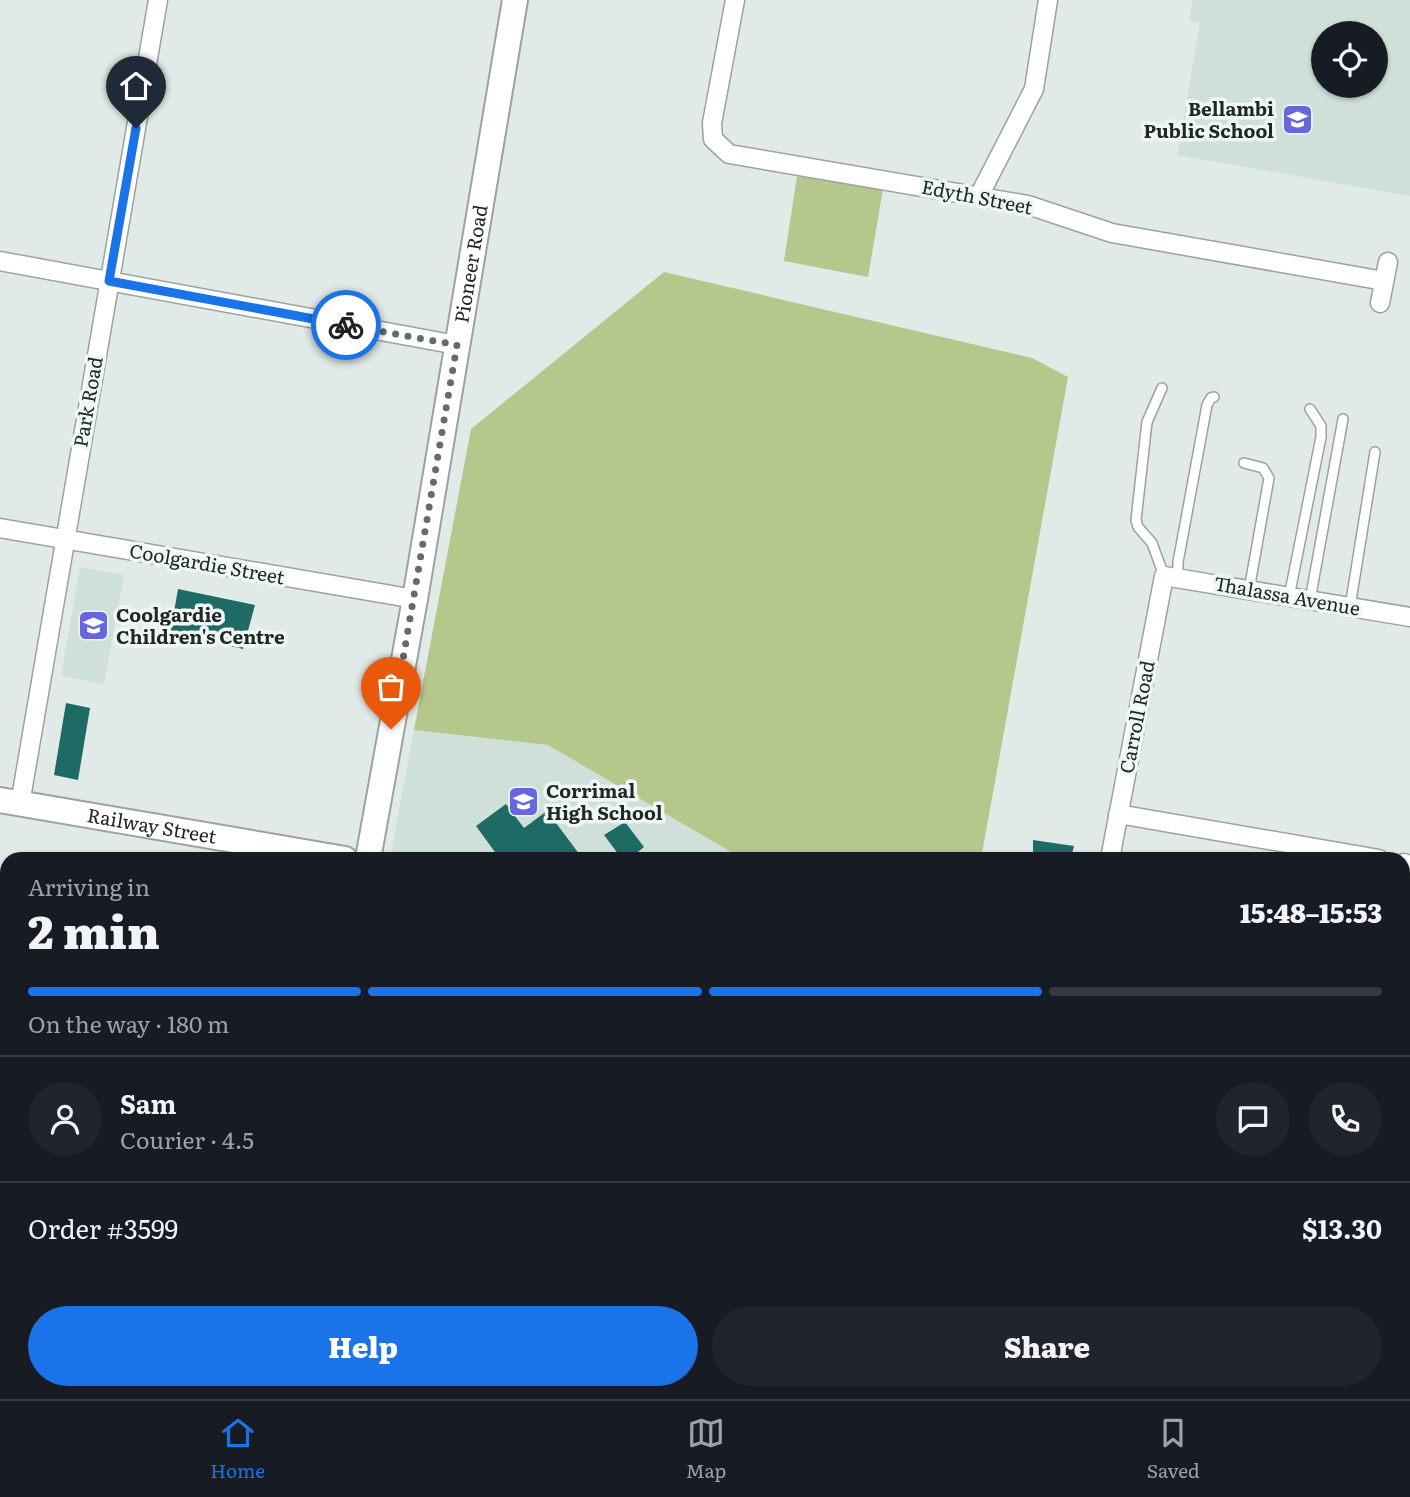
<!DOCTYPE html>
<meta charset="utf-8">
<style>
:root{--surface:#171b24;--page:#20242c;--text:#f1f3f6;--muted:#9ea1a6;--line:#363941;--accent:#1a73e8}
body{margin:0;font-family:Literata,serif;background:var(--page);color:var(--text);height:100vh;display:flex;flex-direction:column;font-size:26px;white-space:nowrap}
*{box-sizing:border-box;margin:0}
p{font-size:23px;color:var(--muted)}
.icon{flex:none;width:38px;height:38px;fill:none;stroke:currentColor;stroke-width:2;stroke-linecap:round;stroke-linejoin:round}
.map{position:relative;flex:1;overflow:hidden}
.sheet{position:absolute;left:0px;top:852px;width:1410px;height:548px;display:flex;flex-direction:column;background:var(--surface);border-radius:21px 21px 0 0;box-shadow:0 2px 5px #0004}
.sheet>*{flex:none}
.buttons{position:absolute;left:1311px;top:21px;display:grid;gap:14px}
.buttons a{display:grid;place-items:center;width:77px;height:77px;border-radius:50%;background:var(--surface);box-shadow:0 2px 5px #0004;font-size:35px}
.pin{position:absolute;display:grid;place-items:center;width:60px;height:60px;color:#fff;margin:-72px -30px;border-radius:50% 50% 50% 0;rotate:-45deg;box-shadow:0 0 7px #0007}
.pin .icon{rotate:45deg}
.courier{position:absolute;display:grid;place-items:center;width:70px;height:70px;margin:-35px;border:5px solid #1a73e8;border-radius:50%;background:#fff;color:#222;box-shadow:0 2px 9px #0007}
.head em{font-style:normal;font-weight:800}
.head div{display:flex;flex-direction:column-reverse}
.head{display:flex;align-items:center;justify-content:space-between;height:119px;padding:0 28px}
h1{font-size:46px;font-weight:800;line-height:52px}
.bar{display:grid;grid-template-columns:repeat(4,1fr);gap:10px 7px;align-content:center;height:84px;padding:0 28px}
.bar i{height:9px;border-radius:5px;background:var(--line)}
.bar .on{background:var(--accent)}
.bar p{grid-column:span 4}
.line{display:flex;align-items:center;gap:18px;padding:0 28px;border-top:2px solid var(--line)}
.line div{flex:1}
.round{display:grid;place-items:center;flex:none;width:74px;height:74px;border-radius:37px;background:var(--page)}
.primary-button{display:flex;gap:14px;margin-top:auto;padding:14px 28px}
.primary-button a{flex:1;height:80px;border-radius:42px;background:var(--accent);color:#fff;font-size:28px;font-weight:800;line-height:80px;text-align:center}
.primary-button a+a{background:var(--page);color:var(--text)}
.tabs{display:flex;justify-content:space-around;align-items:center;height:98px;border-top:2px solid var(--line);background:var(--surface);font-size:19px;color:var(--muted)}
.tabs a{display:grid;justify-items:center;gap:4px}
.tabs .on{color:var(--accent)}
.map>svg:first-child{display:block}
</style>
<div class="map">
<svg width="1410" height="1399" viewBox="0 0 1410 1399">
<rect width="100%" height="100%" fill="#e1eae6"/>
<g fill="#cfe0d8" fill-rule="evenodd">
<path d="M 1193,0 L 1410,0 L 1410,196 L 1177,155 L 1200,23 L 1189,21 ZM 1376,33 L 1376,86 L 1323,86 L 1323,33 Z"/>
<polygon points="80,567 124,575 104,684 61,676"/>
<polygon points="414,730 548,745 743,859 390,859"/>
<polygon points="1060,1393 1261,1393 1260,1399 1059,1399"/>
</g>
<g fill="#b5c78b">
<polygon points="797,176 883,189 868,277 784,261"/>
<polygon points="664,272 1032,358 1068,377 981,859 743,859 548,745 414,730 471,429"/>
</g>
<g fill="#1e6a65">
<polygon points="178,589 255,605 243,649 201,639 200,645 173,640 173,635 170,635"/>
<polygon points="66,703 90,708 78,780 54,775"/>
<polygon points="506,804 524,828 547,811 583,859 500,859 476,826"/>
<polygon points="625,822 644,847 629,859 622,859 604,835"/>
<polygon points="1033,840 1074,846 1071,858 1033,859"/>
</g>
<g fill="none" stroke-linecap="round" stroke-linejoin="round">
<defs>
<g id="lane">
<polyline points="1162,388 1147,422 1136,520 1138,527 1152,543 1164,576"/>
<polyline points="1244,463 1263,468 1269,478 1249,590"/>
<polyline points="1178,578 1178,562 1207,405 1211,398 1214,397"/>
<polyline points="1289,597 1321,437 1321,426 1310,409"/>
<polyline points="1310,600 1343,419"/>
<polyline points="1350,607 1375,452"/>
<polyline points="0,1097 7,1064"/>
</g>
<g id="street">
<polyline points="735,0 712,123 713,139 729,154 1028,205 1112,233 1384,281"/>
<polyline points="979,196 1034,89 1048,0"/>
<polyline points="0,261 457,345"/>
<polyline points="1380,303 1388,262"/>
<polyline points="0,528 415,599"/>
<polyline points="20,804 158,0"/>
<polyline points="1118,814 1379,859"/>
<polyline points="1110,859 1164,576 1410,617"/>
<polyline points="1404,863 1410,865"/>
<polyline points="1404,1114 1410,1115"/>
<polyline points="0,1120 7,1121"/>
<polyline points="0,1371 7,1372"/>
<polyline points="125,1393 158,1399"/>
<polyline points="526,1399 528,1393"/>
<polyline points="783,1399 784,1393"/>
<polyline points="1041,1399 1042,1393"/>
<polyline points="1275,1399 1276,1393"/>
</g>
<g id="secondary">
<path id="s1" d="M 0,800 L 345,859"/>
<path id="s2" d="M 368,859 L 415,599 L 515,0"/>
<polyline points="1404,1359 1410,1360"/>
<polyline points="270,1399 271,1393"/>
</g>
</defs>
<use href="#lane" stroke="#9aa39f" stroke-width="12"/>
<use href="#street" stroke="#9aa39f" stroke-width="21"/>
<use href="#secondary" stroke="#9aa39f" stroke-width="28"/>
<use href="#lane" stroke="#fff" stroke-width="9"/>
<use href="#street" stroke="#fff" stroke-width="18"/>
<use href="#secondary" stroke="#fff" stroke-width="24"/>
</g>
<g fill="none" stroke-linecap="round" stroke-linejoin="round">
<polyline stroke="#656b68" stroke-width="7" stroke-dasharray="0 12.6" points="346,325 457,345 391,729"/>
<polyline stroke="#1a73e8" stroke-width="9" points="136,128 109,281 346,325"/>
</g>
<defs>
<symbol id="school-square" viewBox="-11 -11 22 22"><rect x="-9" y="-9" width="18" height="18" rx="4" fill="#6667e0" stroke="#eef7f3"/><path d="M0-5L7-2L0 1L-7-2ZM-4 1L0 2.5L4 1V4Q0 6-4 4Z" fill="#fff"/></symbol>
</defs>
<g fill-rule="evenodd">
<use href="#school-square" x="1280" y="102" width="35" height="35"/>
<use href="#school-square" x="76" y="608" width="35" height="35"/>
<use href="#school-square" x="506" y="784" width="35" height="35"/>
</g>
<g text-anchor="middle" stroke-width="7" stroke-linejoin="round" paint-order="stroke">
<g font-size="19" font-weight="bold" fill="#222624" stroke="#eef7f3" text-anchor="start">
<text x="1274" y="116" text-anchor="end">Bellambi<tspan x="1274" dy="22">Public School</tspan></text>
<text x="116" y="622">Coolgardie<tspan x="116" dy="22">Children's Centre</tspan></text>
<text x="546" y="798">Corrimal<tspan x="546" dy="22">High School</tspan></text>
</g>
<g font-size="19" fill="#222624" stroke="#eef7f3">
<text transform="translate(977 197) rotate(11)" y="7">Edyth Street</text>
<text dy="7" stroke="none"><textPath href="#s2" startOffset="604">Pioneer Road</textPath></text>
<text transform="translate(88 402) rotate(-80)" y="7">Park Road</text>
<text transform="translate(207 564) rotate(10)" y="7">Coolgardie Street</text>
<text transform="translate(1287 596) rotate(10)" y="7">Thalassa Avenue</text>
<text transform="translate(1137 717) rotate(-79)" y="7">Carroll Road</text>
<text dy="7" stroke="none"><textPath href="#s1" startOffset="154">Railway Street</textPath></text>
</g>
</g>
</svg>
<div class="buttons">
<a><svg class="icon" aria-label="locate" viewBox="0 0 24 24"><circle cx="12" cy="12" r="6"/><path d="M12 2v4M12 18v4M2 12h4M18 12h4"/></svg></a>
</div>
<div class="pin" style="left:391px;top:729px;background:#ea580c"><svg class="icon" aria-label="bag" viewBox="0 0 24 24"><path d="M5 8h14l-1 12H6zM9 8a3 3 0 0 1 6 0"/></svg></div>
<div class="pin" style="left:136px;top:128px;background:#1f2937"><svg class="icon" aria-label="home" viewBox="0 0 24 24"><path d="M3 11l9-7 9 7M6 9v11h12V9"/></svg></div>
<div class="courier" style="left:346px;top:325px"><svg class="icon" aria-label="bike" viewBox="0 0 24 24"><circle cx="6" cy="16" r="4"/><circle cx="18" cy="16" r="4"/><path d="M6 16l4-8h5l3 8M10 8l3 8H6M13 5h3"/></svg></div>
<section class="sheet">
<div class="head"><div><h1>2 min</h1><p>Arriving in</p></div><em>15:48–15:53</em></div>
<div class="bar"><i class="on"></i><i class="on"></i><i class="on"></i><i></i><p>On the way · 180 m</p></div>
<div class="line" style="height:126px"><a class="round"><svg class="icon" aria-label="person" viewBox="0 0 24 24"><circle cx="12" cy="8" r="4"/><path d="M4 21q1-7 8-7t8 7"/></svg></a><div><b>Sam</b><p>Courier · 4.5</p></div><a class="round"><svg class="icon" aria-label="chat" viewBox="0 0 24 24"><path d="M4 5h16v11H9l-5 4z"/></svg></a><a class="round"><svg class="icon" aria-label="phone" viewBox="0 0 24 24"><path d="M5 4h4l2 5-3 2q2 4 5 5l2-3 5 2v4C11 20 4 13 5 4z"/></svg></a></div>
<div class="line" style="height:91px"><div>Order #3599</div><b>$13.30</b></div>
<div class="primary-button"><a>Help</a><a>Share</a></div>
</section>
</div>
<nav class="tabs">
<a class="on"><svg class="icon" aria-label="home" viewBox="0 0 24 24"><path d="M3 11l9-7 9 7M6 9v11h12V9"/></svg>Home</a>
<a><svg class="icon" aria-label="map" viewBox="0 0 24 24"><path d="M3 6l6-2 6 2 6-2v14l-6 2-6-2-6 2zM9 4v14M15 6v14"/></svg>Map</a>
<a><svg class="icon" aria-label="saved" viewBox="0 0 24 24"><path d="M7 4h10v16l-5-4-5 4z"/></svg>Saved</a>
</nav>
